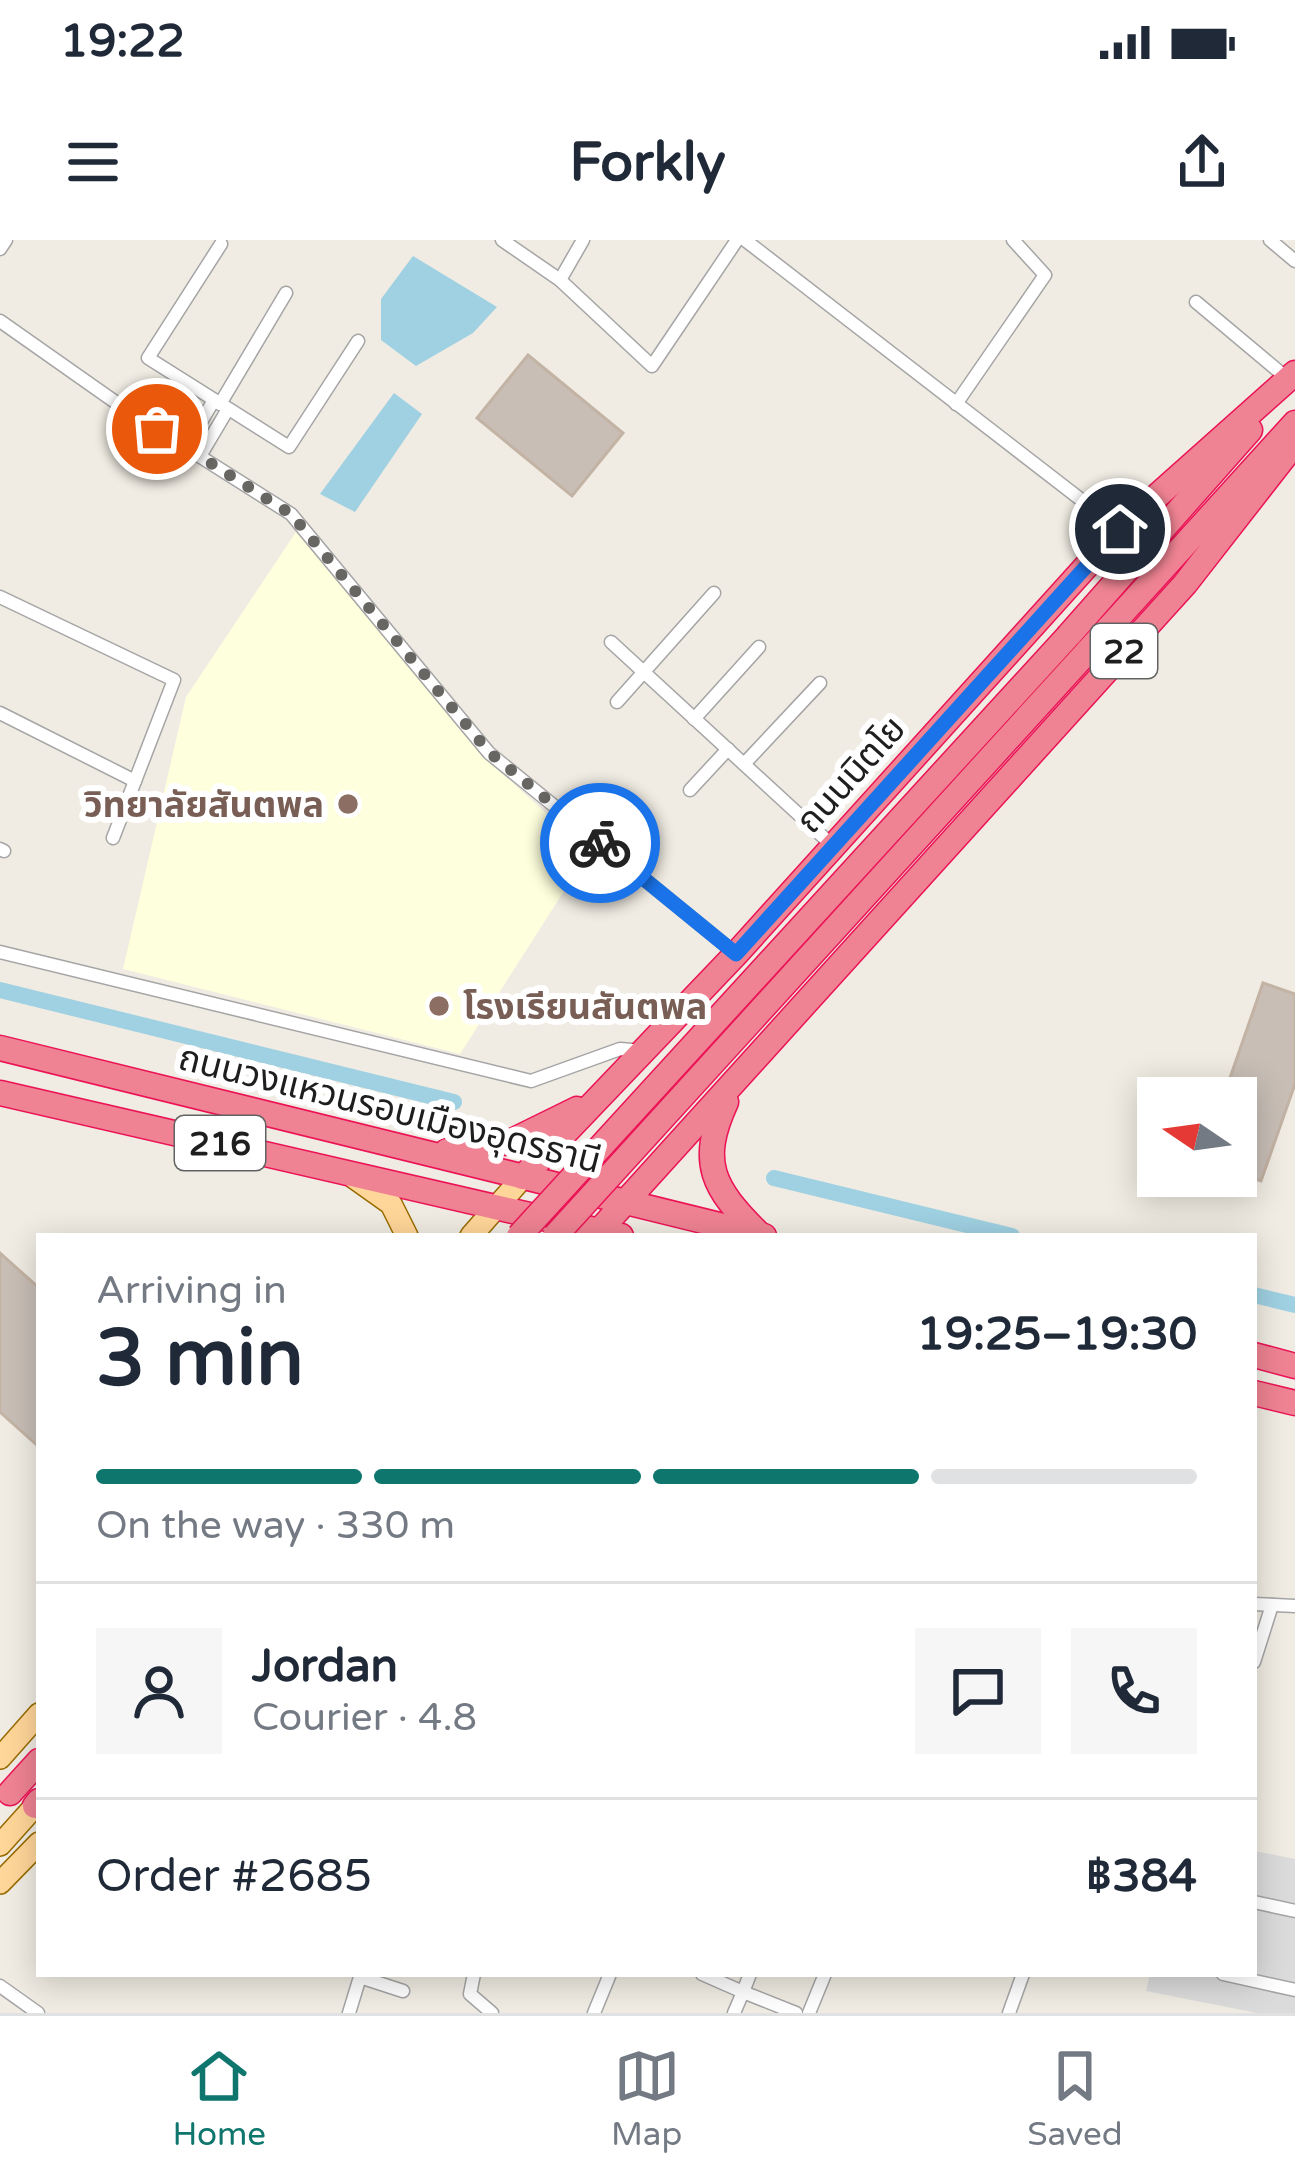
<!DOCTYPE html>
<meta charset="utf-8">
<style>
:root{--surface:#fff;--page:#f6f6f7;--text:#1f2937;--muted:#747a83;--line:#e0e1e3;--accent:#0f766e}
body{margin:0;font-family:"Varela Round","Noto Sans Thai",sans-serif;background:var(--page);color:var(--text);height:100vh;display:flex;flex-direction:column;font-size:45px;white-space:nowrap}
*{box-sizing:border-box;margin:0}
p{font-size:39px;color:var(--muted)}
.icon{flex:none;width:66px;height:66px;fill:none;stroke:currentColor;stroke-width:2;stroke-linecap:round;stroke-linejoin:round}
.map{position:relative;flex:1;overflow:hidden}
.panel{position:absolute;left:36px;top:993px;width:1221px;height:744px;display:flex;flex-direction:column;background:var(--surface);border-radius:0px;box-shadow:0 6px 30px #0003}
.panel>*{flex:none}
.needle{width:78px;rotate:283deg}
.controls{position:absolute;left:1137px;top:837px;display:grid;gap:24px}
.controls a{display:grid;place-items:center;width:120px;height:120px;border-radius:0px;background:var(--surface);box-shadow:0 6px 30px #0003;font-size:60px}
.pin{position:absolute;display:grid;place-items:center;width:102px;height:102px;color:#fff;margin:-51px;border:6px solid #fff;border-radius:50%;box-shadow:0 3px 12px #0007}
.courier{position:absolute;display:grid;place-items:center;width:120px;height:120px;margin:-60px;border:9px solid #1a73e8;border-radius:50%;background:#fff;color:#222;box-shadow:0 3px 15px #0007}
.summary em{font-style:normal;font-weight:700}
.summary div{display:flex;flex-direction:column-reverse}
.summary{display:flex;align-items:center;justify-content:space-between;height:204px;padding:0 60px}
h1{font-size:78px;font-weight:700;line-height:90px}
.bar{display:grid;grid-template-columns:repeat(4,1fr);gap:18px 12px;align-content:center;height:144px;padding:0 60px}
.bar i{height:15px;border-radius:9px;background:var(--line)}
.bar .active{background:var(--accent)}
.bar p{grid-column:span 4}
.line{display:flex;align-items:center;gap:30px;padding:0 60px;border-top:3px solid var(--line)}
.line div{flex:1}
.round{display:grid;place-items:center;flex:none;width:126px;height:126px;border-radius:0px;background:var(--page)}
.status{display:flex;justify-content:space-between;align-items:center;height:84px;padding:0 60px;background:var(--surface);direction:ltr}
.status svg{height:33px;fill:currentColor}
header{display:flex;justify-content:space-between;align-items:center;height:156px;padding:0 60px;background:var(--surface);font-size:54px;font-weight:700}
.dock{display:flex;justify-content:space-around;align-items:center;height:168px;border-top:3px solid var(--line);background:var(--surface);font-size:33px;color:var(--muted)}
.dock a{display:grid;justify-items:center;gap:6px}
.dock .active{color:var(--accent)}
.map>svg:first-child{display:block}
</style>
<div class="status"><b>19:22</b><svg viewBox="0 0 49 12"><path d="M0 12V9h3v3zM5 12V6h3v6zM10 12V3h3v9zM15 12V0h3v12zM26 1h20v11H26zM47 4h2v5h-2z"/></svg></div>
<header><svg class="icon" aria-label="menu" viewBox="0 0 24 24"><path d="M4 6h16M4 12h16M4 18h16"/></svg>Forkly<svg class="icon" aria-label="share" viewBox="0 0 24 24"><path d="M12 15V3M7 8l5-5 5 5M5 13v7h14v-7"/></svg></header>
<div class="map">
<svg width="1295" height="1773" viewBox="0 0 1295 1773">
<rect width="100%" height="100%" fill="#f0ece3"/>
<polygon fill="#dcdbdb" points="1254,1611 1295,1619 1295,1773 1257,1773 1146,1751 1150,1734 1254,1734"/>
<polygon fill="#feffdd" points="296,292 483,516 589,612 460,814 123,729 186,457"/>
<g fill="#9fd1e2">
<polygon points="413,16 497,67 473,93 416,126 381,100 381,59"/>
<polygon points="394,153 422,174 355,272 320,254"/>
</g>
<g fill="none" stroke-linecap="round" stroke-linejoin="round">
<g stroke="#9fd1e2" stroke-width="16">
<polyline points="0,750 454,862"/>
<polyline points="774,938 1012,996"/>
<polyline points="1254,1055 1295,1065"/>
</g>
</g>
<g fill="#c8beb6" stroke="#c3b3a4" stroke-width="3">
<polygon points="528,115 623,193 572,256 477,178"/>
<polygon points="1263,743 1295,754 1295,844 1261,941 1236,933 1236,858 1223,858"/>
<polygon points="0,1013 39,1048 39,1207 0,1172"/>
</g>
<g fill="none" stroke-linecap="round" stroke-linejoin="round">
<defs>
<g id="street">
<polyline points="502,0 560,40"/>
<polyline points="583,0 560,40 652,126 737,0"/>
<polyline points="745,0 1119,289"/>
<polyline points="1270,0 1295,21"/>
<polyline points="221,4 148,118 289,207 358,101"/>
<polyline points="0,9 6,0"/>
<polyline points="1196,62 1288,139"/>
<polyline points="0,81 128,171 291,274 489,513 735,713"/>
<polyline points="220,164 286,53"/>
<polyline points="956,164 1045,35 1013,0"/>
<polyline points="186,207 214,160"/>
<polyline points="200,216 228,169"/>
<polyline points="0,357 174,440 113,598"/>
<polyline points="611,402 833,606"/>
<polyline points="617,462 714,353"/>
<polyline points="0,473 135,541"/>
<polyline points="694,479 759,407"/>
<polyline points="744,524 820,443"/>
<polyline points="690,550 728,509"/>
<polyline points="0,609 4,611"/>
<polyline points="0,712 531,841 620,809 644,811"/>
<polyline points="1254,1364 1295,1366"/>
<polyline points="1254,1422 1272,1365"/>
<polyline points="1254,1662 1295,1671"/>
<polyline points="474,1734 470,1754 492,1773"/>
<polyline points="702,1734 743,1752 750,1734"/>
<polyline points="1223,1734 1295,1750"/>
<polyline points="0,1746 38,1773"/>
<polyline points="349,1773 360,1737 403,1751"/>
<polyline points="594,1773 610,1734"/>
<polyline points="734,1773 743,1752 796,1773"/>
<polyline points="809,1773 825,1734"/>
<polyline points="1009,1773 1023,1734"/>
</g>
<g id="primary">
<polyline points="353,937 391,964 407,996"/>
<polyline points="471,996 523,937"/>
<polyline points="0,1518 39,1474"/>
<polyline points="0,1605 35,1566"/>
<polyline points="0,1643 39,1603"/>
</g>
<g id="highway">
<polyline points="1069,395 1250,190"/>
<polyline points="1087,412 1295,183"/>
<polyline points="0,808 764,996"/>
<polyline points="0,853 621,996"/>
<path d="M 726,862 C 698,923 713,948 758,993"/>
<polyline points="447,911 510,902 577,869"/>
<polyline points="523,937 736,714 1120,289 1295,133"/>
<polyline points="599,991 1185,344 1295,203"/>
<polyline points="1254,1115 1295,1126"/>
<polyline points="1254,1153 1295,1163"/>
<polyline points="10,1553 39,1521"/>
<polyline points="35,1566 39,1561"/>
</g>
</defs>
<use href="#street" stroke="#a5a5a5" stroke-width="15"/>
<use href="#primary" stroke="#986b00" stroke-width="24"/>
<use href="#highway" stroke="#eb1356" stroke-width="27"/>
<use href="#street" stroke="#fff" stroke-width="12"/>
<use href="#primary" stroke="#ffd699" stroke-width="21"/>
<use href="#highway" stroke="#ef8393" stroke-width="24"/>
<defs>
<g id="highway-bridge">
<polyline points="519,996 1069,395"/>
<polyline points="555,996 1087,412"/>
</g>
</defs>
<use href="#highway-bridge" stroke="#eb1356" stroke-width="27" stroke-linecap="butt"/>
<use href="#highway-bridge" stroke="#ef8393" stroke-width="24"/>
</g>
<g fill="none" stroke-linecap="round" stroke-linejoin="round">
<polyline stroke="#686663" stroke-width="12" stroke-dasharray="0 21.6" points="157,189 291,274 489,512 600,603"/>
<polyline stroke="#1a73e8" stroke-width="15" points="600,603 736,714 1120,289"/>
</g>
<g fill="#8d6e63" stroke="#fff" stroke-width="4.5">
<circle cx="348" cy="564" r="12"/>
<circle cx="439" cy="766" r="12"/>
</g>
<g text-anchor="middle" stroke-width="12" stroke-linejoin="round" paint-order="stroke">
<g fill="#fff" stroke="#626262" stroke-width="3">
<rect x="1091" y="384" width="66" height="54" rx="9"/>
<rect x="175" y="876" width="90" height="54" rx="9"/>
</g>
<g font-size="33" font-weight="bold" fill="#1e1e1e">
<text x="1124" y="423">22</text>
<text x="220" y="915">216</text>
</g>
<g font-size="36" fill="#1e1e1e" stroke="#fff">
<text transform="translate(850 534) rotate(-48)" y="13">ถนนนิตโย</text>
<text transform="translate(390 868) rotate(14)" y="13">ถนนวงแหวนรอบเมืองอุดรธานี</text>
</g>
<g font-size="36" font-weight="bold" fill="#785e54" stroke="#fff" text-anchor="end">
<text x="324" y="577">วิทยาลัยสันตพล</text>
<text x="463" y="779" text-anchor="start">โรงเรียนสันตพล</text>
</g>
</g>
</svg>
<div class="controls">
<a><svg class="needle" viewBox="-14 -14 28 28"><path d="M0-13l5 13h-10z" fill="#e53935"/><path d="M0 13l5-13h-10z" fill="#747a83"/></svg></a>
</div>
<div class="pin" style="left:157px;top:189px;background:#ea580c"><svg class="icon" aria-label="bag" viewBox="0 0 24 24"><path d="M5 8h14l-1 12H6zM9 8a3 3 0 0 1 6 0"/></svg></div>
<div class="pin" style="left:1120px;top:289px;background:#1f2937"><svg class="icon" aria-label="home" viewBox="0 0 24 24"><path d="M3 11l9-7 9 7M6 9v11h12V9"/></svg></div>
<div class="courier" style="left:600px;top:603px"><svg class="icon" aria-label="bike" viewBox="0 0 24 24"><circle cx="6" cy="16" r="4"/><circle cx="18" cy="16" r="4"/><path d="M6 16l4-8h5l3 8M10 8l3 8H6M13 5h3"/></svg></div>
<section class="panel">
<div class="summary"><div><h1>3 min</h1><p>Arriving in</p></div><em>19:25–19:30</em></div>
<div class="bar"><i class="active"></i><i class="active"></i><i class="active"></i><i></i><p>On the way · 330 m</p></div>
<div class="line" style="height:216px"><a class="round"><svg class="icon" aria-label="person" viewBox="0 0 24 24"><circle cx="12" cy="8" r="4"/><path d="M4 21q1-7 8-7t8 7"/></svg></a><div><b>Jordan</b><p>Courier · 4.8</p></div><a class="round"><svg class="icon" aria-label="chat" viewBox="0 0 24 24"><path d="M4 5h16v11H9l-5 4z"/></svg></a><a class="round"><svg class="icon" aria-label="phone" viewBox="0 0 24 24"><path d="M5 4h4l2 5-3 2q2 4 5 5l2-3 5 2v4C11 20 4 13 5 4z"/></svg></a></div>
<div class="line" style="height:156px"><div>Order #2685</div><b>฿384</b></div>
</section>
</div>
<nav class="dock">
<a class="active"><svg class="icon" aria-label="home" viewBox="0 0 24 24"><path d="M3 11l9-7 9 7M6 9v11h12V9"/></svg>Home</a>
<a><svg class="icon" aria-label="map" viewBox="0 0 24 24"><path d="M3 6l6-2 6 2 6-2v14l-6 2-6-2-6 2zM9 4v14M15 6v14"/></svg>Map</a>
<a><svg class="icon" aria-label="saved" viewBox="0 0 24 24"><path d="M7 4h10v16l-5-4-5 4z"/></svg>Saved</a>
</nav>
